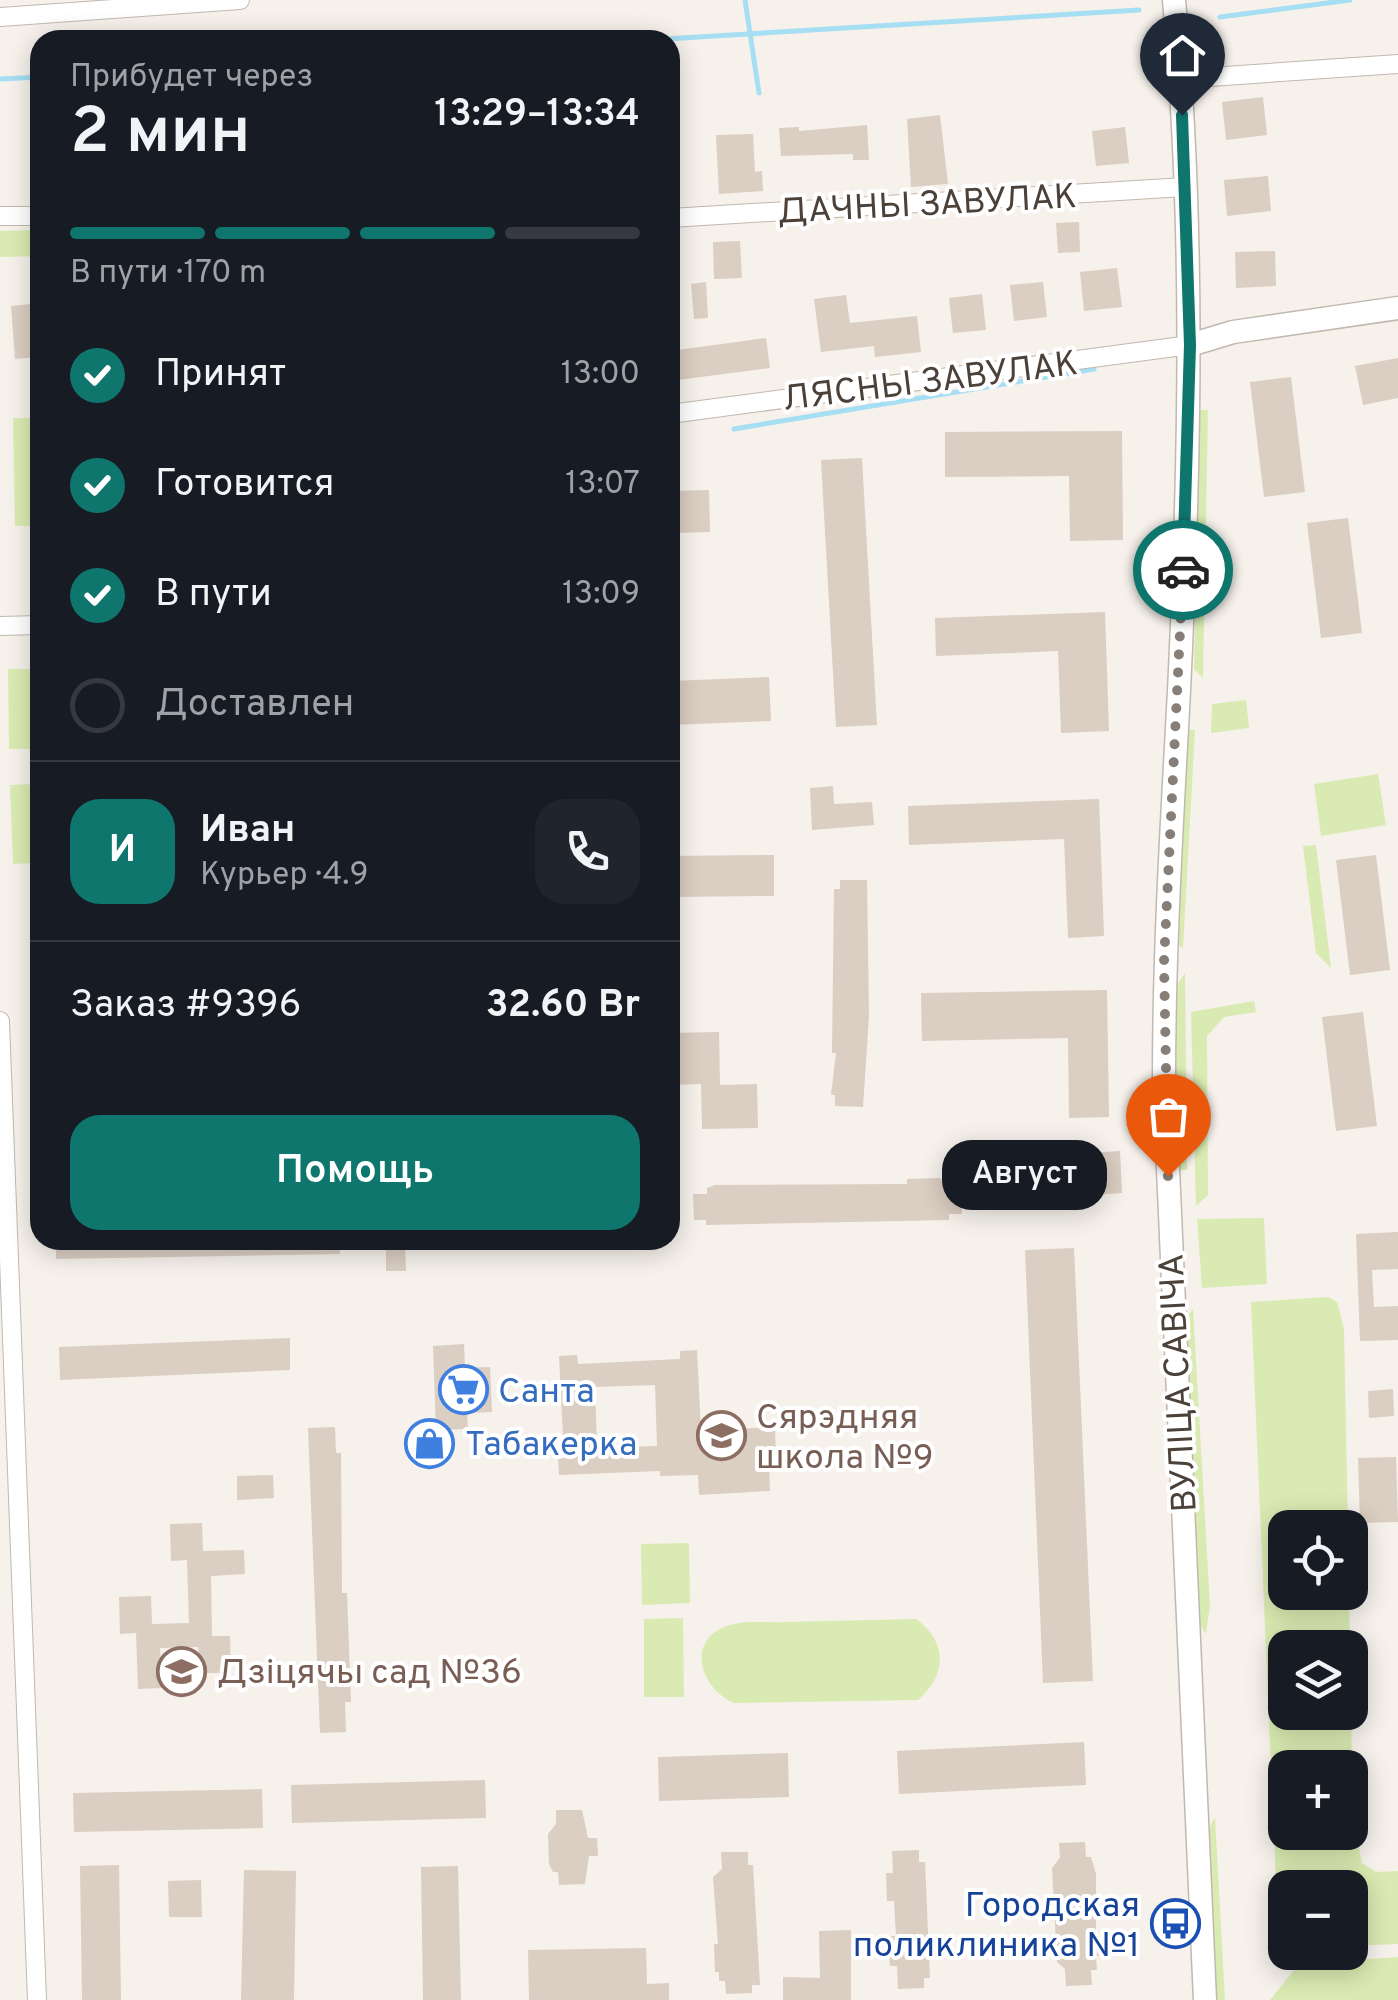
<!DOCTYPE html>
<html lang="ru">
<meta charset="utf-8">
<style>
:root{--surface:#171b24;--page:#20242c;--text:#f1f3f6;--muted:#9ea1a6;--line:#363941;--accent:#0f766e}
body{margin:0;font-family:Overpass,sans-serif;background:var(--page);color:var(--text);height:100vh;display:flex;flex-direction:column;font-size:38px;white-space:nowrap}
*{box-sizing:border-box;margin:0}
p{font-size:32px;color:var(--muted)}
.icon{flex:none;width:55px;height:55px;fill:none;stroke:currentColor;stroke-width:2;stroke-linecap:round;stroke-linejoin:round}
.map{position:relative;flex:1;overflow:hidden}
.sheet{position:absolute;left:30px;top:30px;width:650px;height:1220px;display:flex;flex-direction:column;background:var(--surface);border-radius:30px;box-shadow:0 5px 25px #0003}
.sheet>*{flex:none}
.fabs{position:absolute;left:1268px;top:1510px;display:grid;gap:20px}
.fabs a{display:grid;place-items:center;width:100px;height:100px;border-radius:20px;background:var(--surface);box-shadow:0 5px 25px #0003;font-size:50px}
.pin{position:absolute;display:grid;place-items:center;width:85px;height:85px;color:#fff;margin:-102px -42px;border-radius:50% 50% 50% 0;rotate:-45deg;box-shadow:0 0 10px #0007}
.pin .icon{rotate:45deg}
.courier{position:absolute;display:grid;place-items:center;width:100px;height:100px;margin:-50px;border:8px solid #0f766e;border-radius:50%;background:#fff;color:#222;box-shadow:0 2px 12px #0007}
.bubble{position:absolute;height:70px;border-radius:30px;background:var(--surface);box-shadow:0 5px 25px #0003;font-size:32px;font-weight:600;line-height:70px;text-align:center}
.head em{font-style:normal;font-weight:600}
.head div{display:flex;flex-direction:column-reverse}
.head{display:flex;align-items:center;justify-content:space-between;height:170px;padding:0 40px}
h1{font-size:65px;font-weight:600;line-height:75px}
.bar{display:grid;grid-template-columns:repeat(4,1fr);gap:15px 10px;align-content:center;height:120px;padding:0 40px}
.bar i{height:12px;border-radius:8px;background:var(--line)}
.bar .on{background:var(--accent)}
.bar p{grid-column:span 4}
.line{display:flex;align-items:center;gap:25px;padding:0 40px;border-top:2px solid var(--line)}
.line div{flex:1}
.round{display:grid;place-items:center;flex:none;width:105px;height:105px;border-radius:30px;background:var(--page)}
ol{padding:0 40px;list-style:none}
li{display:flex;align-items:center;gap:30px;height:110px}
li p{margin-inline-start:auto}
li .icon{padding:10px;border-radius:50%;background:var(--accent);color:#fff;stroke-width:4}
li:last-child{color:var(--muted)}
li i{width:55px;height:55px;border:5px solid var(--line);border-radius:50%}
.primary-button{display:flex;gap:20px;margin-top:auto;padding:20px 40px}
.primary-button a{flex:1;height:115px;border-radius:30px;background:var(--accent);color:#fff;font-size:40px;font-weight:600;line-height:115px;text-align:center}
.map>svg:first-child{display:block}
</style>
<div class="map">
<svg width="1398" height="2000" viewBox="0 0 1398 2000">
<rect width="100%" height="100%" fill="#f6f1eb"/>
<g fill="#d9ebb2">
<polygon points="40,230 40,256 0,257 0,231"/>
<polygon points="1200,410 1208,410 1203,678 1194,669"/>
<polygon points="13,418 40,418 40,526 15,526"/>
<polygon points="8,669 32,669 33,749 9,749"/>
<polygon points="1246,700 1249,728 1211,733 1212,704"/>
<polygon points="1185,730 1195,730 1183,948 1178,944"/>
<polygon points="1378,774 1386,825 1321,836 1314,784"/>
<polygon points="33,784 36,863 13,864 10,785"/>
<polygon points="1316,845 1331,968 1316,953 1303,846"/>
<polygon points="1185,973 1187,1170 1177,1170 1176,987"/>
<polygon points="1254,1001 1256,1012 1224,1017 1207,1036 1208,1195 1196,1206 1191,1012"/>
<polygon points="1264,1218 1267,1284 1202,1288 1197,1219"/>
<polygon points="1328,1297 1337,1302 1344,1329 1348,1527 1285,1528 1285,1592 1349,1593 1350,1648 1285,1648 1285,1712 1350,1712 1350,1648 1352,1771 1350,1768 1285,1768 1285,1832 1350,1832 1350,1823 1354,1823 1362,1863 1376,1872 1398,1871 1398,1944 1350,1946 1350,1888 1285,1888 1285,1940 1278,1930 1251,1302"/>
<polygon points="1193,1309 1210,1606 1206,1634 1199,1624 1186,1318"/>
<polygon points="689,1543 690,1603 642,1605 641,1544"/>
<polygon points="683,1618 684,1697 644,1697 644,1619"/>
<path d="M 916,1619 C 948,1642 947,1675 918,1700 L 734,1703 C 699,1688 685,1638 730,1625 C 746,1620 767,1623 784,1622 C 828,1621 872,1620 916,1619 Z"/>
<polygon points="1215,1817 1225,2000 1215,2000 1206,1835"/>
<polygon points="1398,1957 1398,2000 1270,2000 1299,1964"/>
</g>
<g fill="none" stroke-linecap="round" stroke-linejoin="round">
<g stroke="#a6def4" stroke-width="5">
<polyline points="745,0 759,93"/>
<polyline points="1220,17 1350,0"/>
<polyline points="649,40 1139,10"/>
<polyline points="0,79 40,77"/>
<polyline points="734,429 1094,369"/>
</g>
</g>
<g fill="#dbcec2" fill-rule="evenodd">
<polygon points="1263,97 1267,135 1226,140 1222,102"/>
<polygon points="940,115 948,184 911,187 907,119"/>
<polygon points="867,125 869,160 853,160 853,154 781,156 779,128 799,127 799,131"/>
<polygon points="1125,127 1129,163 1096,166 1092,131"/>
<polygon points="753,134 755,172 762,171 763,191 719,194 716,135"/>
<polygon points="1268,176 1271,211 1227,216 1224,180"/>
<polygon points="1079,222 1080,252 1058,253 1056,223"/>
<polygon points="740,241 742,278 714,279 713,242"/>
<polygon points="1275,251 1276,286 1236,288 1235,252"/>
<polygon points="1117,268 1122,307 1084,311 1080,272"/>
<polygon points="706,282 708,318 694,319 691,284"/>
<polygon points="1043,282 1047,317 1014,321 1010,285"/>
<polygon points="982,294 986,330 953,333 949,298"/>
<polygon points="846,295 850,323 917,316 921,352 875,357 874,346 821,352 814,299"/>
<polygon points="40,303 40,357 15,359 11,306"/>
<polygon points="766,338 770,368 670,381 670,351"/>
<polygon points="1398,358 1398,398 1363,405 1355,366"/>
<polygon points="1291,377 1305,492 1264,497 1250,382"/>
<polygon points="1122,431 1123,540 1070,541 1069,476 945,477 945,432"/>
<polygon points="862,458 877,725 836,727 821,460"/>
<polygon points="709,490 710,532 672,533 670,491"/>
<polygon points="1348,518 1362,633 1321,638 1307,523"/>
<polygon points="1105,612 1109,731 1061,733 1058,651 936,656 935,618"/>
<polygon points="769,677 771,721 670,725 670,681"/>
<polygon points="833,786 834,804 872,802 874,825 812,830 810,788"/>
<polygon points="1099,799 1104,936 1068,938 1064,839 909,845 908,806"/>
<polygon points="774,855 774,896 670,897 670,856"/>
<polygon points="1376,855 1390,970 1350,975 1336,860"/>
<polygon points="840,880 867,880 869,1016 863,1107 835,1106 835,1095 831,1095 836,1053 832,1053 834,889 840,889"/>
<polygon points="1107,990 1109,1117 1069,1118 1068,1038 922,1041 921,993"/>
<polygon points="1363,1012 1377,1126 1336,1131 1322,1017"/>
<polygon points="719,1032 720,1085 757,1084 758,1128 702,1129 701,1084 670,1085 670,1033"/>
<polygon points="1120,1151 1122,1193 1062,1197 1059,1155"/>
<polygon points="940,1178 947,1188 962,1188 962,1214 949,1214 949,1220 706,1225 706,1220 694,1220 693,1194 707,1194 707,1188 715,1185 907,1184 907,1179"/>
<polygon points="1398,1232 1398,1269 1372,1270 1374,1307 1398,1306 1398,1340 1360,1341 1356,1234"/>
<polygon points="56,1240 339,1240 340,1254 56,1259"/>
<polygon points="386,1240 405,1240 406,1271 386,1271"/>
<polygon points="1074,1248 1093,1681 1043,1683 1025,1250"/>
<polygon points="290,1338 290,1370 60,1380 59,1347"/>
<polygon points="464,1344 465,1368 490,1367 492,1412 467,1413 468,1429 436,1430 433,1346"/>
<path d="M 697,1350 L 701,1430 L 775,1427 L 776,1464 L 769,1464 L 770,1491 L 699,1495 L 698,1475 L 660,1476 L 660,1471 L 559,1475 L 558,1458 L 564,1458 L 559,1356 L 577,1355 L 578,1364 L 680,1359 L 680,1351 ZM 655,1385 L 657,1446 L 597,1448 L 595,1387 Z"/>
<polygon points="1393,1389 1394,1416 1369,1418 1368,1391"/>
<polygon points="335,1427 336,1453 341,1453 342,1593 347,1593 351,1702 345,1702 346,1732 320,1733 308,1428"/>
<polygon points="1396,1457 1398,1522 1360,1523 1358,1458"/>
<polygon points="273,1475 274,1498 237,1500 237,1476"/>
<polygon points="202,1523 203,1551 244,1550 245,1574 211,1576 212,1636 230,1636 231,1673 199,1673 198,1647 160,1648 162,1688 138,1689 136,1633 120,1634 119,1597 151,1596 152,1624 189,1623 187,1560 171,1561 170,1524"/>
<polygon points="1084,1742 1086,1785 899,1794 897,1751"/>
<polygon points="788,1753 789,1797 659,1801 658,1757"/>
<polygon points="485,1780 486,1818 292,1823 291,1785"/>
<polygon points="262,1789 263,1828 74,1832 73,1793"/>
<polygon points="556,1810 582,1810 588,1838 597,1838 598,1856 589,1856 585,1884 559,1885 558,1872 553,1872 549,1864 548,1834 556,1824"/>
<polygon points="1085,1842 1086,1857 1091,1857 1096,1874 1096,1936 1099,1936 1100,1956 1096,1956 1097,1970 1091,1970 1092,1985 1066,1986 1065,1969 1057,1962 1052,1868 1060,1858 1059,1843"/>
<polygon points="919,1850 919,1862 925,1862 930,1978 924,1978 924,1988 898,1989 897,1966 890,1966 888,1936 896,1936 894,1901 887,1901 886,1873 893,1873 892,1851"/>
<polygon points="721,1852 748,1852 748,1865 753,1865 760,1985 752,1985 752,1993 726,1994 725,1981 719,1981 719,1972 715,1972 714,1944 718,1944 713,1877 722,1869"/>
<polygon points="119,1865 121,2000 82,2000 80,1866"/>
<polygon points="458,1866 461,2000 423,2000 421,1867"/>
<polygon points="244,1870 296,1871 294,2000 241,2000"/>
<polygon points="201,1880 202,1917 169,1917 168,1881"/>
<polygon points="851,1930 851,2000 783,2000 783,1977 820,1978 819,1931"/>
<polygon points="646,1948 647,1984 669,1983 669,2000 529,2000 528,1950"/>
</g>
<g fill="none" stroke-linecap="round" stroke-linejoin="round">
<defs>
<g id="minor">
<polyline points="0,17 240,0"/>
<polyline points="1181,79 1398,64"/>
<polyline points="0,216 40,216"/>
<polyline points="670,218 1185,187"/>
<polyline points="670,414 1190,345"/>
<polyline points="0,626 40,625"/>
<polyline points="0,1021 37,2000"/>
</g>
<g id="tertiary">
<path d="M 1174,0 C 1195,230 1190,461 1179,691 C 1172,821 1164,949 1164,1079 L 1205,2000"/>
<polyline points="1190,345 1233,332 1398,308"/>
</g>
</defs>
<use href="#minor" stroke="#c2b8ad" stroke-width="20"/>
<use href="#tertiary" stroke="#c2b8ad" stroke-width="25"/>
<use href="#minor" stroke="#fff" stroke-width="18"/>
<use href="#tertiary" stroke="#fff" stroke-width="22"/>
</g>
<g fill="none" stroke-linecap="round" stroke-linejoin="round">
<polyline stroke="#877f77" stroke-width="10" stroke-dasharray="0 18" points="1168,1176 1164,962 1183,570"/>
<polyline stroke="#0f766e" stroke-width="12" points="1182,115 1190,345 1183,570"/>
</g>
<defs>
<symbol id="supermarket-ring" viewBox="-11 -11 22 22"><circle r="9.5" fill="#fff" stroke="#3f7fe0" stroke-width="1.5"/><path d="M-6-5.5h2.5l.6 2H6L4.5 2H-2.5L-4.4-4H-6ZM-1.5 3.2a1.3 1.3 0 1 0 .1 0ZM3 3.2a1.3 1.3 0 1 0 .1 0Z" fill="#3f7fe0"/></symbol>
<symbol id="school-ring" viewBox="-11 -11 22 22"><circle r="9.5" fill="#fff" stroke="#8d6e63" stroke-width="1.5"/><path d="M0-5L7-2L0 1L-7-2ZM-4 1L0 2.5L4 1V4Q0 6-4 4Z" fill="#8d6e63"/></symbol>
<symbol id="shop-ring" viewBox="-11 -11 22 22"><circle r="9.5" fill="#fff" stroke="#3f7fe0" stroke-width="1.5"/><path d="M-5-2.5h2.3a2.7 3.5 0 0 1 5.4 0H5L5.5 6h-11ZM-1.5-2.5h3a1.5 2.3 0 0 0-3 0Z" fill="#3f7fe0"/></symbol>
<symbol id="bus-ring" viewBox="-11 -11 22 22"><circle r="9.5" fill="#fff" stroke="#1a4fb4" stroke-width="1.5"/><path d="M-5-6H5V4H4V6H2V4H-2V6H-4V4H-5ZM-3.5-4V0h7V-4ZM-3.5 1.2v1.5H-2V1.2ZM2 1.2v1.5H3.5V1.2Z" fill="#1a4fb4"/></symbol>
</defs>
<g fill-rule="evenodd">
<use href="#supermarket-ring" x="436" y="1362" width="55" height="55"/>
<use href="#school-ring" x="694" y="1408" width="55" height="55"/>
<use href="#shop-ring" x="402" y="1416" width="55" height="55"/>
<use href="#school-ring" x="154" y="1644" width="55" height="55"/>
<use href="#bus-ring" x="1148" y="1896" width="55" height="55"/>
</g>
<g text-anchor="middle" stroke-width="8" stroke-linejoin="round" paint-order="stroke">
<g font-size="35" fill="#4b4138" stroke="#fff">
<text transform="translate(927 203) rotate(-3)" y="12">ДАЧНЫ ЗАВУЛАК</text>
<text transform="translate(930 380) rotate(-7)" y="12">ЛЯСНЫ ЗАВУЛАК</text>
<text transform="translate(1177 1383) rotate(-93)" y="12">ВУЛІЦА САВІЧА</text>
</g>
<g font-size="35" fill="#366cbe" stroke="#fff" text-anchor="start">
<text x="498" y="1402">Санта</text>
<text x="465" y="1455">Табакерка</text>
</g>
<g font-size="35" fill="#785e54" stroke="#fff" text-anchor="start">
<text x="756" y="1428">Сярэдняя<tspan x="756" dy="40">школа №9</tspan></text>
<text x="217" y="1683">Дзіцячы сад №36</text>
</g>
<g font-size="35" fill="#164399" stroke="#fff" text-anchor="end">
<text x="1140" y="1916">Городская<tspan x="1140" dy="40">поликлиника №1</tspan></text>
</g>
</g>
</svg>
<div class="fabs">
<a><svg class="icon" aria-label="locate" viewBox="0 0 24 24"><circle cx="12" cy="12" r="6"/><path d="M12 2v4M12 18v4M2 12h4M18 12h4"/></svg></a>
<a><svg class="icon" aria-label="layers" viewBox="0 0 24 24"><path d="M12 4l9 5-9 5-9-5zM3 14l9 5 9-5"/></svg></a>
<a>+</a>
<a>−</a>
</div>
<div class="pin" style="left:1168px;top:1176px;background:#ea580c"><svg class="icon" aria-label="bag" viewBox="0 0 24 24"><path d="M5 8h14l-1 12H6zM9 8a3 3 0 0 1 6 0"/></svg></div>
<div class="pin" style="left:1182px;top:115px;background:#1f2937"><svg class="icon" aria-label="home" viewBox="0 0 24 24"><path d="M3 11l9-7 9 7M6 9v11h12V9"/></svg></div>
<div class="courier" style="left:1183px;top:570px"><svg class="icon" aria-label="car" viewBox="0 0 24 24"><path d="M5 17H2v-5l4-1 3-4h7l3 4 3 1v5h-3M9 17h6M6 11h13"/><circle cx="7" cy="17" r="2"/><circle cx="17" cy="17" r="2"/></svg></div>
<div class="bubble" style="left:942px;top:1140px;width:165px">Август</div>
<section class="sheet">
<div class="head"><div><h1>2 мин</h1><p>Прибудет через</p></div><em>13:29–13:34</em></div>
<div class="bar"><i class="on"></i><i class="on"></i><i class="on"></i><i></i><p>В пути · 170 m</p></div>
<ol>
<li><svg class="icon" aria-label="check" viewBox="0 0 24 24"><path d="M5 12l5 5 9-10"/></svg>Принят<p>13:00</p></li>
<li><svg class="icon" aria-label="check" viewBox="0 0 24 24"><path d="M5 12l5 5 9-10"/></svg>Готовится<p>13:07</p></li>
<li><svg class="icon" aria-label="check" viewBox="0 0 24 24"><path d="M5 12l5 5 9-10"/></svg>В пути<p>13:09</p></li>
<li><i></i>Доставлен</li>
</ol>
<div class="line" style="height:180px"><b class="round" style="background:var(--accent);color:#fff">И</b><div><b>Иван</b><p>Курьер · 4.9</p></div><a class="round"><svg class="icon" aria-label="phone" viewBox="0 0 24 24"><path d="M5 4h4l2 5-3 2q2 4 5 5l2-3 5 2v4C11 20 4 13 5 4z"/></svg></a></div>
<div class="line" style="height:130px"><div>Заказ #9396</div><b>32.60 Br</b></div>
<div class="primary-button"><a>Помощь</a></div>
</section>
</div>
